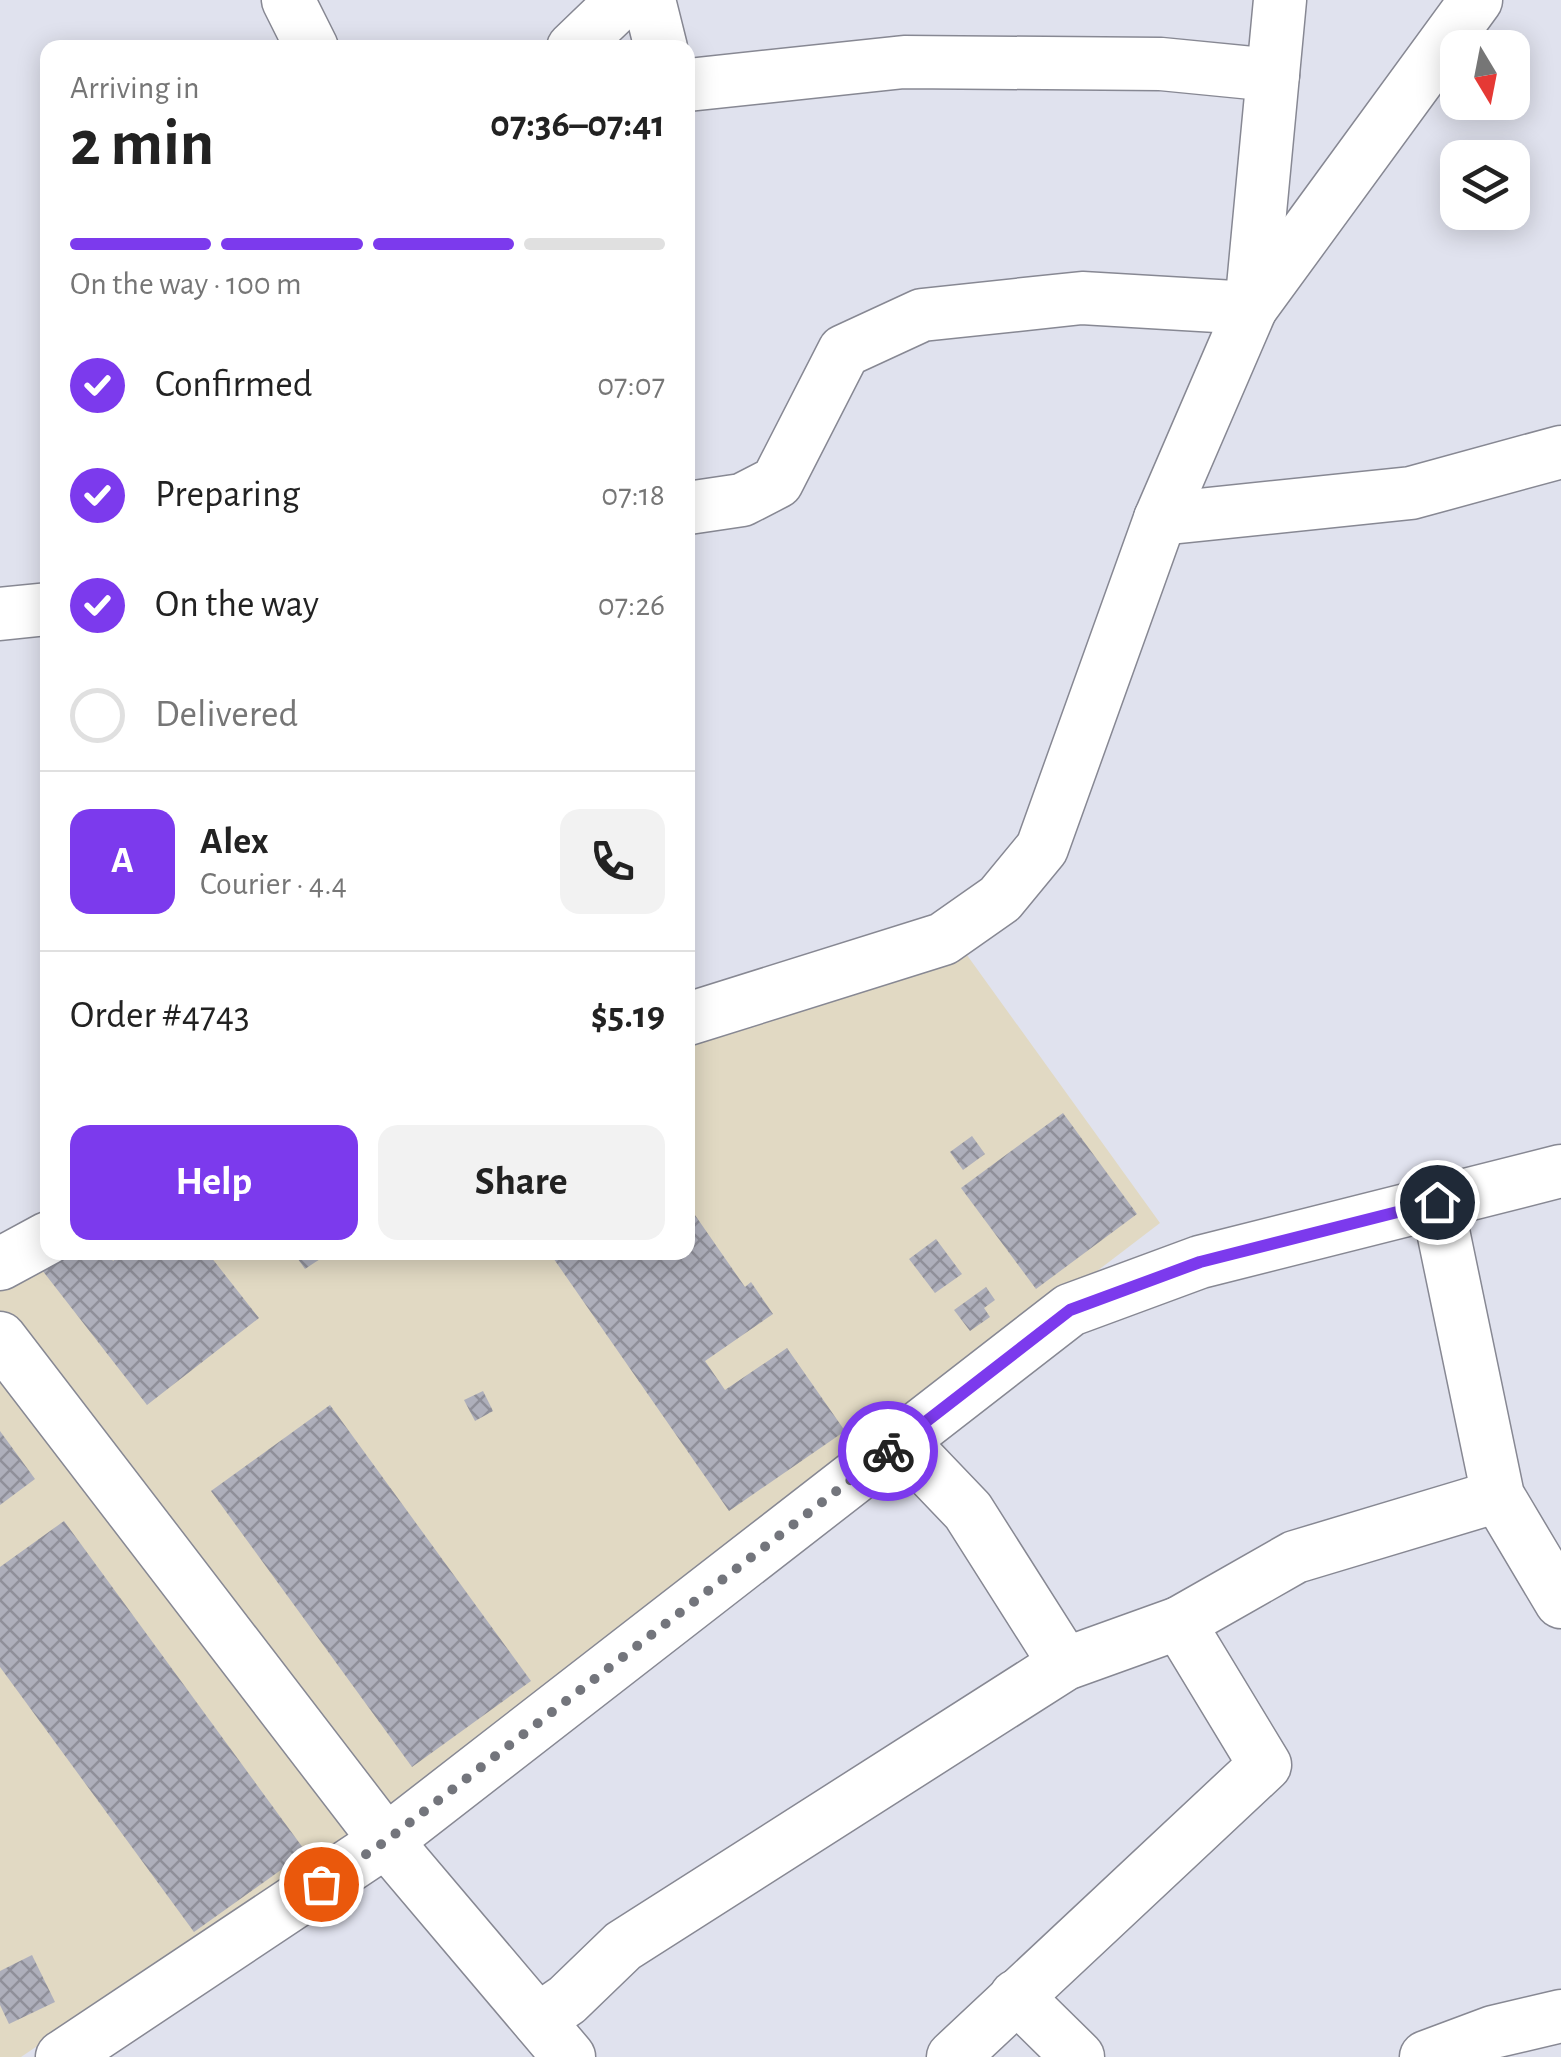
<!DOCTYPE html>
<meta charset="utf-8">
<style>
:root{--surface:#fff;--page:#f2f2f2;--text:#222;--muted:#767676;--line:#e0e0e0;--accent:#7c3aed}
body{margin:0;font-family:"Alegreya Sans",sans-serif;background:var(--page);color:var(--text);height:100vh;display:flex;flex-direction:column;font-size:38px;white-space:nowrap}
*{box-sizing:border-box;margin:0}
p{font-size:32px;color:var(--muted)}
.icon{flex:none;width:55px;height:55px;fill:none;stroke:currentColor;stroke-width:2;stroke-linecap:round;stroke-linejoin:round}
.map{position:relative;flex:1;overflow:hidden}
.drawer{position:absolute;left:40px;top:40px;width:655px;height:1220px;display:flex;flex-direction:column;background:var(--surface);border-radius:20px;box-shadow:0 5px 25px #0003}
.drawer>*{flex:none}
.needle{width:65px;rotate:170deg}
.tools{position:absolute;left:1440px;top:30px;display:grid;gap:20px}
.tools a{display:grid;place-items:center;width:90px;height:90px;border-radius:20px;background:var(--surface);box-shadow:0 5px 25px #0003;font-size:50px}
.pin{position:absolute;display:grid;place-items:center;width:85px;height:85px;color:#fff;margin:-42px;border:5px solid #fff;border-radius:50%;box-shadow:0 2px 10px #0007}
.courier{position:absolute;display:grid;place-items:center;width:100px;height:100px;margin:-50px;border:8px solid #7c3aed;border-radius:50%;background:#fff;color:#222;box-shadow:0 2px 12px #0007}
.summary em{font-style:normal;font-weight:600}
.summary div{display:flex;flex-direction:column-reverse}
.summary{display:flex;align-items:center;justify-content:space-between;height:170px;padding:0 30px}
h1{font-size:65px;font-weight:600;line-height:75px}
.bar{display:grid;grid-template-columns:repeat(4,1fr);gap:15px 10px;align-content:center;height:120px;padding:0 30px}
.bar i{height:12px;border-radius:8px;background:var(--line)}
.bar .active{background:var(--accent)}
.bar p{grid-column:span 4}
.line{display:flex;align-items:center;gap:25px;padding:0 30px;border-top:2px solid var(--line)}
.line div{flex:1}
.round{display:grid;place-items:center;flex:none;width:105px;height:105px;border-radius:20px;background:var(--page)}
ol{padding:0 30px;list-style:none}
li{display:flex;align-items:center;gap:30px;height:110px}
li p{margin-inline-start:auto}
li .icon{padding:10px;border-radius:50%;background:var(--accent);color:#fff;stroke-width:4}
li:last-child{color:var(--muted)}
li i{width:55px;height:55px;border:5px solid var(--line);border-radius:50%}
.button{display:flex;gap:20px;margin-top:auto;padding:20px 30px}
.button a{flex:1;height:115px;border-radius:20px;background:var(--accent);color:#fff;font-size:40px;font-weight:600;line-height:115px;text-align:center}
.button a+a{background:var(--page);color:var(--text)}
.map>svg:first-child{display:block}
</style>
<div class="map">
<svg width="1561" height="2057" viewBox="0 0 1561 2057">
<defs>
<pattern id="building-cross-hatch" width="8" height="8" patternUnits="userSpaceOnUse" patternTransform="scale(2.5)"><rect width="8" height="8" fill="#aeafbb"/><path d="M0 0l8 8M0 8l8-8" fill="none" stroke="#8f8f99"/></pattern>
</defs>
<rect width="100%" height="100%" fill="#e0e2ee"/>
<polygon fill="#e1d9c3" points="959,944 1160,1223 416,1791 21,2057 0,2057 0,1272 48,1252 688,1252 688,1030"/>
<g fill="url(#building-cross-hatch)">
<polygon points="1063,1113 1137,1214 1036,1289 961,1188"/>
<polygon points="972,1136 985,1154 963,1170 950,1152"/>
<polygon points="688,1205 745,1287 751,1282 773,1314 705,1361 725,1390 787,1348 845,1431 729,1511 549,1252 688,1252"/>
<polygon points="936,1239 962,1274 935,1293 909,1259"/>
<polygon points="64,1252 107,1252 113,1261 123,1252 207,1252 259,1318 147,1405 42,1270"/>
<polygon points="293,1252 324,1252 326,1255 305,1269"/>
<polygon points="986,1287 995,1300 984,1308 990,1317 970,1331 954,1310"/>
<polygon points="483,1391 493,1411 475,1421 464,1400"/>
<polygon points="330,1405 531,1681 412,1767 211,1491"/>
<polygon points="0,1431 35,1479 0,1505"/>
<polygon points="64,1521 306,1852 194,1932 0,1667 0,1567"/>
<polygon points="32,1955 55,2002 9,2024 0,2005 0,1971"/>
</g>
<g fill="none" stroke-linecap="round" stroke-linejoin="round">
<defs>
<g id="minor">
<polyline points="288,0 312,48"/>
<polyline points="649,0 661,48"/>
<polyline points="573,48 623,0"/>
<polyline points="688,85 904,62 1161,64 1273,75"/>
<polyline points="688,508 742,500 777,482 844,351 922,315 1082,298 1251,308 1476,0"/>
<polyline points="1160,519 1411,493 1561,452"/>
<polyline points="0,614 48,609"/>
<polyline points="688,1019 943,939 1000,899 1042,848 1160,519 1251,308 1280,0"/>
<polyline points="1437,1202 1498,1496 1561,1602"/>
<polyline points="0,1264 48,1238"/>
<polyline points="0,1338 386,1841 569,2057"/>
<polyline points="901,1441 968,1511 1065,1664"/>
<polyline points="1016,1996 1078,2057"/>
<polyline points="538,2020 567,2000 623,1946 1065,1664 1179,1623"/>
<polyline points="62,2057 386,1841 1070,1310 1200,1262 1561,1171"/>
<polyline points="953,2057 1265,1765 1179,1623 1295,1557 1498,1496"/>
<polyline points="1426,2057 1493,2032 1561,2016"/>
</g>
</defs>
<use href="#minor" stroke="#878893" stroke-width="55"/>
<use href="#minor" stroke="#fff" stroke-width="52"/>
</g>
<g fill="none" stroke-linecap="round" stroke-linejoin="round">
<polyline stroke="#73757c" stroke-width="10" stroke-dasharray="0 18" points="321,1884 386,1841 888,1451"/>
<polyline stroke="#7c3aed" stroke-width="12" points="888,1451 1070,1310 1200,1262 1437,1202"/>
</g>
</svg>
<div class="tools">
<a><svg class="needle" viewBox="-14 -14 28 28"><path d="M0-13l5 13h-10z" fill="#e53935"/><path d="M0 13l5-13h-10z" fill="#767676"/></svg></a>
<a><svg class="icon" aria-label="layers" viewBox="0 0 24 24"><path d="M12 4l9 5-9 5-9-5zM3 14l9 5 9-5"/></svg></a>
</div>
<div class="pin" style="left:321px;top:1884px;background:#ea580c"><svg class="icon" aria-label="bag" viewBox="0 0 24 24"><path d="M5 8h14l-1 12H6zM9 8a3 3 0 0 1 6 0"/></svg></div>
<div class="pin" style="left:1437px;top:1202px;background:#1f2937"><svg class="icon" aria-label="home" viewBox="0 0 24 24"><path d="M3 11l9-7 9 7M6 9v11h12V9"/></svg></div>
<div class="courier" style="left:888px;top:1451px"><svg class="icon" aria-label="bike" viewBox="0 0 24 24"><circle cx="6" cy="16" r="4"/><circle cx="18" cy="16" r="4"/><path d="M6 16l4-8h5l3 8M10 8l3 8H6M13 5h3"/></svg></div>
<section class="drawer">
<div class="summary"><div><h1>2 min</h1><p>Arriving in</p></div><em>07:36–07:41</em></div>
<div class="bar"><i class="active"></i><i class="active"></i><i class="active"></i><i></i><p>On the way · 100 m</p></div>
<ol>
<li><svg class="icon" aria-label="check" viewBox="0 0 24 24"><path d="M5 12l5 5 9-10"/></svg>Confirmed<p>07:07</p></li>
<li><svg class="icon" aria-label="check" viewBox="0 0 24 24"><path d="M5 12l5 5 9-10"/></svg>Preparing<p>07:18</p></li>
<li><svg class="icon" aria-label="check" viewBox="0 0 24 24"><path d="M5 12l5 5 9-10"/></svg>On the way<p>07:26</p></li>
<li><i></i>Delivered</li>
</ol>
<div class="line" style="height:180px"><b class="round" style="background:var(--accent);color:#fff">A</b><div><b>Alex</b><p>Courier · 4.4</p></div><a class="round"><svg class="icon" aria-label="phone" viewBox="0 0 24 24"><path d="M5 4h4l2 5-3 2q2 4 5 5l2-3 5 2v4C11 20 4 13 5 4z"/></svg></a></div>
<div class="line" style="height:130px"><div>Order #4743</div><b>$5.19</b></div>
<div class="button"><a>Help</a><a>Share</a></div>
</section>
</div>
